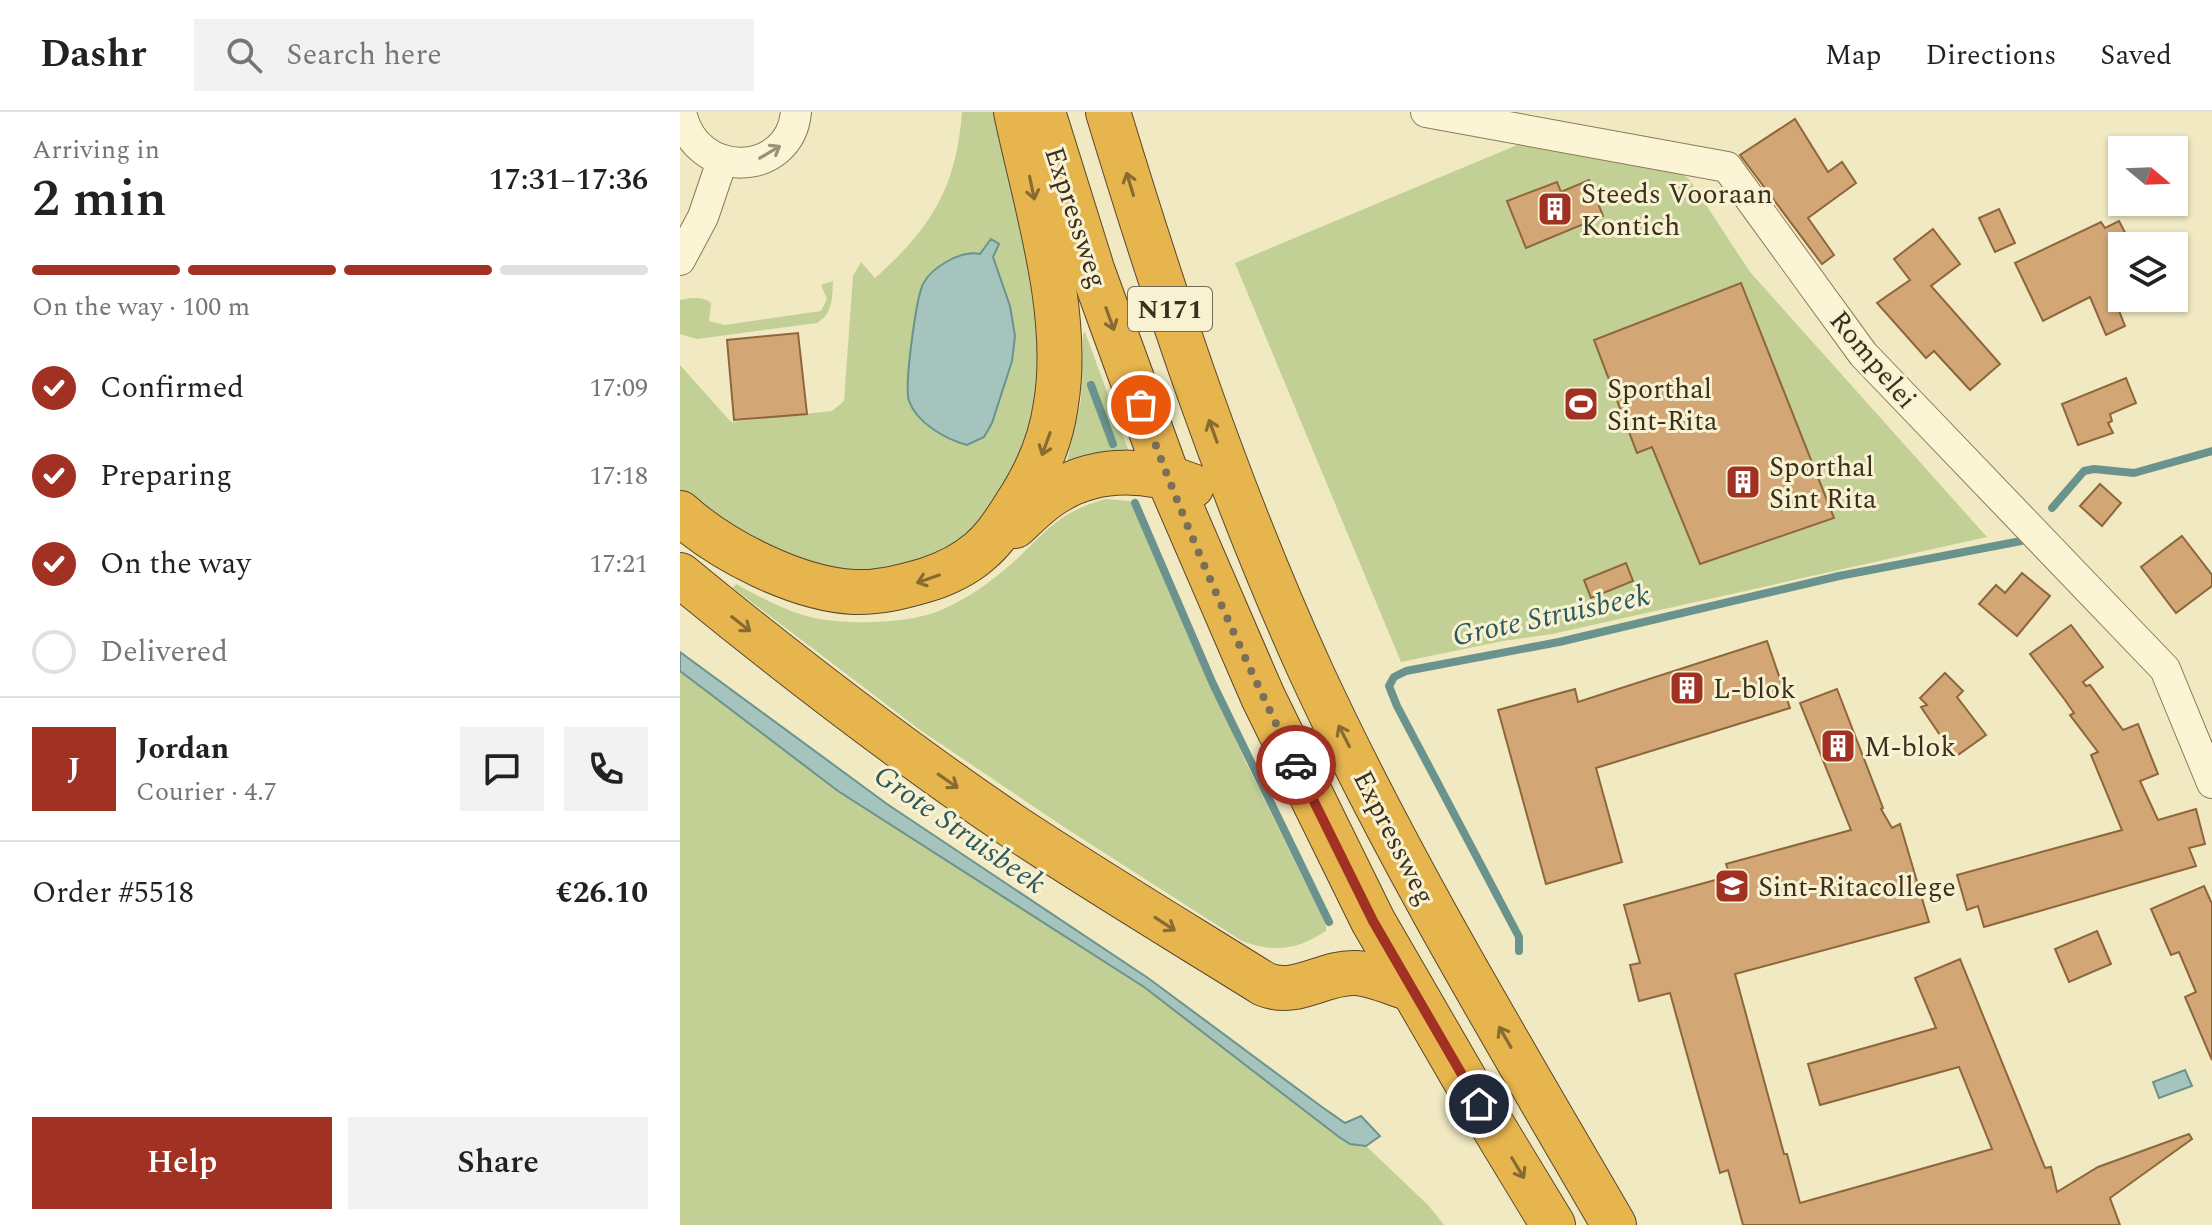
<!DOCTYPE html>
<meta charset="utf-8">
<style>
:root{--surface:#fff;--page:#f2f2f2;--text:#222;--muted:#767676;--line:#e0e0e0;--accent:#a03123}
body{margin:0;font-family:Spectral,serif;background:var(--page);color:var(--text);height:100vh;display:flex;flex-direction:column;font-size:30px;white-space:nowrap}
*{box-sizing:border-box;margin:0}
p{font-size:26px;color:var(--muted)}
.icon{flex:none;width:44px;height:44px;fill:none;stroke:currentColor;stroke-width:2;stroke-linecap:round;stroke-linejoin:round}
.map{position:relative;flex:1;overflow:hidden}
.panel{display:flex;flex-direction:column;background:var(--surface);width:680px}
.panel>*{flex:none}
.needle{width:52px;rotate:109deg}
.controls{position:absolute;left:1428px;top:24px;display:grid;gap:16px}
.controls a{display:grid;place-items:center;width:80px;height:80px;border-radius:0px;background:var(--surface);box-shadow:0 2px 6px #0004;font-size:40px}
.pin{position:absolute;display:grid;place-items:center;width:68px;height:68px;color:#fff;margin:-34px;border:4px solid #fff;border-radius:50%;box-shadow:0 2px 8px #0007}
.courier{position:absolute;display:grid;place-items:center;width:80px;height:80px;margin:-40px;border:6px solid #a03123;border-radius:50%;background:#fff;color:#222;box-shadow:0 2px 10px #0007}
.summary em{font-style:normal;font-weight:600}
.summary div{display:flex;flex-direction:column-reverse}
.summary{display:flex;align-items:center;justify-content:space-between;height:136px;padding:0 32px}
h1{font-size:52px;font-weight:600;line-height:60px}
.bar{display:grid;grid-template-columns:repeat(4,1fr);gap:12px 8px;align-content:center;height:96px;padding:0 32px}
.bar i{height:10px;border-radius:6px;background:var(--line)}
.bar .active{background:var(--accent)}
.bar p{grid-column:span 4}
.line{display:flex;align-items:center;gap:20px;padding:0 32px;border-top:2px solid var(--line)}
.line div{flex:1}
.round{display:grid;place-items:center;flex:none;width:84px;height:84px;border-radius:0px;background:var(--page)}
ol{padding:0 32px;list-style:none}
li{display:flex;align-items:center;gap:24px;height:88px}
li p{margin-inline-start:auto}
li .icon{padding:8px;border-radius:50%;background:var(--accent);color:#fff;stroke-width:4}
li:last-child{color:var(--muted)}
li i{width:44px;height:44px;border:4px solid var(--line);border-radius:50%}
.action{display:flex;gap:16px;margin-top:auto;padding:16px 32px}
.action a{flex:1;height:92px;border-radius:0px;background:var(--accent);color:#fff;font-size:32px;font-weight:600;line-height:92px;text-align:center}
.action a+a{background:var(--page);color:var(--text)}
header{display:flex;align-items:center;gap:48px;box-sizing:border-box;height:112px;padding:0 40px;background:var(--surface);border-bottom:2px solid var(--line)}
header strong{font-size:38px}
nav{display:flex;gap:44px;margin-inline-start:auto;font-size:28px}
.search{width:560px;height:72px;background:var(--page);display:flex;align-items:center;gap:20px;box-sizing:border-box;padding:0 28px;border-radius:0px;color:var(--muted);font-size:30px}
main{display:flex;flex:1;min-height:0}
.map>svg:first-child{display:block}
</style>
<header>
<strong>Dashr</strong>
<div class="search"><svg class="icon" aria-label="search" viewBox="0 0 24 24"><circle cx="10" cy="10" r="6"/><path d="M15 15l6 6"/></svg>Search here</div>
<nav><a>Map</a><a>Directions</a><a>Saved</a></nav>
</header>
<main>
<section class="panel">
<div class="summary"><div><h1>2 min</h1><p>Arriving in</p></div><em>17:31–17:36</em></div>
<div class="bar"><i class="active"></i><i class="active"></i><i class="active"></i><i></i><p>On the way · 100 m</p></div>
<ol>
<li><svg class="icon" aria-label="check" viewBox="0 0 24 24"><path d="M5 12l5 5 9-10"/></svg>Confirmed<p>17:09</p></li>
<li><svg class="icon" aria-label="check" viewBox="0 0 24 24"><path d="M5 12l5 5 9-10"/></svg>Preparing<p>17:18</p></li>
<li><svg class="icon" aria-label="check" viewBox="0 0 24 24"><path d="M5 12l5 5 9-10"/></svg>On the way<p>17:21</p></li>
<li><i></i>Delivered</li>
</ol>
<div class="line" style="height:144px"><b class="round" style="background:var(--accent);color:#fff">J</b><div><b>Jordan</b><p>Courier · 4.7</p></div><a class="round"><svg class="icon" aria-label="chat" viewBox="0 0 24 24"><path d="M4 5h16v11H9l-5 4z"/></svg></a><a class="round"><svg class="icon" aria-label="phone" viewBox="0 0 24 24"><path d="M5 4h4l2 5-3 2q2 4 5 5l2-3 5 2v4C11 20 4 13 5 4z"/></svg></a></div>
<div class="line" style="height:104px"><div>Order #5518</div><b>€26.10</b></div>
<div class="action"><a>Help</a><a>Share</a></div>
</section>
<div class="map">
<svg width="1532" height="1113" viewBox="0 0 1532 1113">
<rect width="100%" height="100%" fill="#f1e9c2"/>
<g fill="#c2d095">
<path d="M 282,0 L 325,0 L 364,181 L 352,347 L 273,440 L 182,464 L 94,442 L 0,380 L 0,253 L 51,310 L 152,299 L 164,289 L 173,164 L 181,150 L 195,166 C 251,116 276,77 282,0 Z"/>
<polygon points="842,31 989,52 1009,67 1070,160 1307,425 872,522 823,529 721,550 555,151"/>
<path d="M 153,169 C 152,187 153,201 137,211 L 17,227 L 0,222 L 0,188 C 11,186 22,184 31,191 L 29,209 L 45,213 L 141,199 L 147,187 L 141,173 Z"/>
<polygon points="405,220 449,340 417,342 387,349 401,288 403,222"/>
<path d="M 426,387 L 450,389 L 458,406 L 566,651 L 646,813 L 646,819 C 616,838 595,841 562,829 L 387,717 L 240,618 L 53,476 L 56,472 C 80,485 107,500 134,506 C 168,513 230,512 261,498 C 283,489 305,474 323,459 C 363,426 372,401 426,387 Z"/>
<polygon points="0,559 158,679 464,875 670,1032 686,1034 749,1094 764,1113 0,1113"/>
</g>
<g fill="#a5c4be" stroke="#6b938d" stroke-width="2">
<path d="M 311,127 L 319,132 L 313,145 L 330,194 L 335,224 L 332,249 L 312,311 L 304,325 L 287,333 C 265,327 237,311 229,289 C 224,274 236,187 243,172 C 251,156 280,138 300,142 Z"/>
<polygon points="0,540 207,692 468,866 642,995 665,1011 681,1004 700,1024 686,1034 670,1032 659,1025 464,875 158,679 0,559"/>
<polygon points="1505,958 1512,974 1479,986 1473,970"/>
</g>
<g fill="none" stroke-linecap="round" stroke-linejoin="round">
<g stroke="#6b938d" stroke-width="8">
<polyline points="411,273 433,332"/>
<polyline points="455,391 533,572 649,810"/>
<polyline points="1372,396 1404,359 1414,357 1454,361 1532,339"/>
<polyline points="839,839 839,825 717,594 709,574 714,565 726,559 879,530 1159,464 1341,429"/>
</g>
</g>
<g fill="#d2a775" stroke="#8e663c" stroke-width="2">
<polygon points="1115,7 1148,60 1162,50 1176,71 1128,106 1154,143 1142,152 1060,43"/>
<polygon points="909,68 923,104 846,136 827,89 877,70 881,80"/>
<polygon points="1319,97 1335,131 1315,140 1299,106"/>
<polygon points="1439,109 1452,134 1442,134 1442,170 1430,176 1445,214 1426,223 1410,185 1363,209 1335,151 1421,110 1425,116"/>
<polygon points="1253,117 1280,152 1251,174 1320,252 1290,278 1254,239 1246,246 1197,191 1230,168 1214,147"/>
<polygon points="1061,171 1154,406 1020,452 972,335 957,341 914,228"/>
<polygon points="118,221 127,302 54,308 47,228"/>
<polygon points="1446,266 1456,291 1430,302 1432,309 1428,311 1433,321 1398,333 1382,292"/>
<polygon points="1420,372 1441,391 1422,414 1400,394"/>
<polygon points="1502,424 1532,463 1532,474 1496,501 1461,455"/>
<polygon points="946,451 953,469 911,486 904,468"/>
<polygon points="1342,461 1370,484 1337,524 1299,492 1316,473 1325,481"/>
<polygon points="1391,513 1423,555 1403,570 1406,574 1410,573 1443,618 1458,612 1478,662 1460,669 1478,708 1516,697 1525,732 1509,736 1516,754 1304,815 1298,794 1287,798 1277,763 1442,718 1411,643 1418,640 1390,603 1394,601 1385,588 1350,542"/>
<polygon points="1087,529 1110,596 916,656 942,750 866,772 818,598 895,577 898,590"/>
<polygon points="1265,561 1283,579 1277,585 1306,623 1275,645 1241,595 1247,593 1240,586"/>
<polygon points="1157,577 1203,696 1201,697 1212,716 1220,712 1249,810 1055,862 1104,1042 1107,1042 1120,1091 1312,1037 1279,955 1140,993 1128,952 1256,916 1235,866 1280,847 1365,1056 1371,1055 1377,1080 1418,1055 1509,1022 1512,1027 1430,1086 1440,1113 1063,1113 1048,1058 1040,1061 990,881 959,889 950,853 960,851 944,793 1050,764 1046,752 1171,718 1120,591"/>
<polygon points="1524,774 1532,792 1532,948 1505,885 1516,880 1499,840 1491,843 1471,797"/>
<polygon points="1417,819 1431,852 1389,870 1375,837"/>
</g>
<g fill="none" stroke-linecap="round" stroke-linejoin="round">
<defs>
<g id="minor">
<path d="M 1,0 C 15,69 110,66 116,0"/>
<polyline points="746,0 1047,55 1183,242 1485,557 1532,671"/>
<polyline points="0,148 23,105 42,49"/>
</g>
<g id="highway">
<polyline points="363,0 413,160 487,363 583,585 693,809 785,968 873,1113"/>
<path d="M 428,0 C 486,191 549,380 632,562 C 720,752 829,932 934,1113"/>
<path d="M 0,401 C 42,439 117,477 174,480 C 199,481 222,475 246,468 C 265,462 284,453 299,440 C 315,427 325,410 336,393 C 356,363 371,328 376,292 C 391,201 355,90 336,0"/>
<path d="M 335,414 C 349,401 362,387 379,378 C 420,354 470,357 512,374"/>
<path d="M 0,463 C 107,551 216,635 331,713 C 414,768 499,819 584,872 C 616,886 644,859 676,861 C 694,862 714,872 731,877"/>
</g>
</defs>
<use href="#minor" stroke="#8d7a58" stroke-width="32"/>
<use href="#highway" stroke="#5a472c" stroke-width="46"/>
<use href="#minor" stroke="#fbf5d6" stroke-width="30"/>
<use href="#highway" stroke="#e7b54d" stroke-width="44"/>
</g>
<defs><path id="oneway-shaft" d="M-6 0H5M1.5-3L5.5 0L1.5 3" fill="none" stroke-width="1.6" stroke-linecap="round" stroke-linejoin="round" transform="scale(2)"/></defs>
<use stroke="#9b927a" href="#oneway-shaft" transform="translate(90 40) rotate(-31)"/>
<g stroke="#886b33">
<use href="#oneway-shaft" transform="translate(450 72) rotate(-107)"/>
<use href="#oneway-shaft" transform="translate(352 76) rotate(78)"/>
<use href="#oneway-shaft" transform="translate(430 207) rotate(70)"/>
<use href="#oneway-shaft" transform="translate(533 319) rotate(-110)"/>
<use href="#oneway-shaft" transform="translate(366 332) rotate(110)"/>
<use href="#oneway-shaft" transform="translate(248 467) rotate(161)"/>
<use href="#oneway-shaft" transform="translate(61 512) rotate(38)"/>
<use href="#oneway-shaft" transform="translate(664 624) rotate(-117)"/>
<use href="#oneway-shaft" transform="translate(268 669) rotate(35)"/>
<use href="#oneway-shaft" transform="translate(485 812) rotate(33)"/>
<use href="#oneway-shaft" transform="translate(825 925) rotate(-120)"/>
<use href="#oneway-shaft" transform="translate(838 1056) rotate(59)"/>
</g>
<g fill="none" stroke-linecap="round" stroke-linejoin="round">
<path stroke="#7b7057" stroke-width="8" stroke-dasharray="0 14.4" d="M 461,293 C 505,416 559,536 616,653"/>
<polyline stroke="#a03123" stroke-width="10" points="616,653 693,809 799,992"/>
</g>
<defs>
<symbol id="building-square" viewBox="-11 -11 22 22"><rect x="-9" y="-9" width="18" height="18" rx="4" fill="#a03123" stroke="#f8f2d2"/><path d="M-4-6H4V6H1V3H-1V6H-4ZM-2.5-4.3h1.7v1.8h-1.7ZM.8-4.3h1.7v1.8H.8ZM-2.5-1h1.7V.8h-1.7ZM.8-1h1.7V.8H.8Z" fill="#fff"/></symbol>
<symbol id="stadium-square" viewBox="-11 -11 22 22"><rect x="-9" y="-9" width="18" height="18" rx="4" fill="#a03123" stroke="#f8f2d2"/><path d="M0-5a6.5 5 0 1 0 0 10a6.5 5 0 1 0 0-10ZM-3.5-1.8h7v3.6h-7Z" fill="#fff"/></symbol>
<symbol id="school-square" viewBox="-11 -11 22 22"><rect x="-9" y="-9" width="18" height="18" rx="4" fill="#a03123" stroke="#f8f2d2"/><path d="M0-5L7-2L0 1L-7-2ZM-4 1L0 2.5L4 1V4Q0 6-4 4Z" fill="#fff"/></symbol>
</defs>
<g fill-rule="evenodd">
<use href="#building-square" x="855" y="77" width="40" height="40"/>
<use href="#stadium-square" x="881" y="272" width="40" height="40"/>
<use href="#building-square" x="1043" y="350" width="40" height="40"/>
<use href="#building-square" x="987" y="556" width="40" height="40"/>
<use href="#building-square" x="1138" y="614" width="40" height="40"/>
<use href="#school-square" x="1032" y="754" width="40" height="40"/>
</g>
<g text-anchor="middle" stroke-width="6" stroke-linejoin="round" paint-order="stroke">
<rect fill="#f8f2d2" stroke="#746a53" stroke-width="2" x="448" y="175" width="84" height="44" rx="6"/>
<g font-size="26" font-weight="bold" fill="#3b2f1d">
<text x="490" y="206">N171</text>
</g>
<g font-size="28" fill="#3b2f1d" stroke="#f8f2d2" text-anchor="start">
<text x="901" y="91">Steeds Vooraan<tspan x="901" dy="32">Kontich</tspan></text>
<text x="927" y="286">Sporthal<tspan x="927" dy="32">Sint-Rita</tspan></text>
<text x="1089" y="364">Sporthal<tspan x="1089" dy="32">Sint Rita</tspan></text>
<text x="1033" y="586">L-blok</text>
<text x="1184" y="644">M-blok</text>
<text x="1078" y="784">Sint-Ritacollege</text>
</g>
<g font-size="28" fill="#3b2f1d" stroke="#f8f2d2">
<text transform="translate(397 105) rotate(72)" y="10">Expressweg</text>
<text transform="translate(1194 247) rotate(50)" y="10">Rompelei</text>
<text transform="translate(715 725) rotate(63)" y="10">Expressweg</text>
</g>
<g font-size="30" font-style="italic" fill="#2b595c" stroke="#f8f2d2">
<text transform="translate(871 503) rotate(-12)" y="10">Grote Struisbeek</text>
<text transform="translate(280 717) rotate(35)" y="10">Grote Struisbeek</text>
</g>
</g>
</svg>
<div class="controls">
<a><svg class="needle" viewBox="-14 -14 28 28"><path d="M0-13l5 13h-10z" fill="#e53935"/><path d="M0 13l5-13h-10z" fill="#767676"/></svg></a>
<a><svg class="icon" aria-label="layers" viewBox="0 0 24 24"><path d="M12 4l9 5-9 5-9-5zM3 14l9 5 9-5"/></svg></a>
</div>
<div class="pin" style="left:461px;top:293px;background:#ea580c"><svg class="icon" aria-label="bag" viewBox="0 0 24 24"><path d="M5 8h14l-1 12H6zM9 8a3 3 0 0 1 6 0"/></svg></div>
<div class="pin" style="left:799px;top:992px;background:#1f2937"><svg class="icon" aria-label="home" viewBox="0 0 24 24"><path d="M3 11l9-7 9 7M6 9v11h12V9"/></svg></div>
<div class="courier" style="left:616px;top:653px"><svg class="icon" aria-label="car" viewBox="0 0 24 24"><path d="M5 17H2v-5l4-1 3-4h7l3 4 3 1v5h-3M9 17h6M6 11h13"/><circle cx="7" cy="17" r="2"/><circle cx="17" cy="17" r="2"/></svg></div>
</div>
</main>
